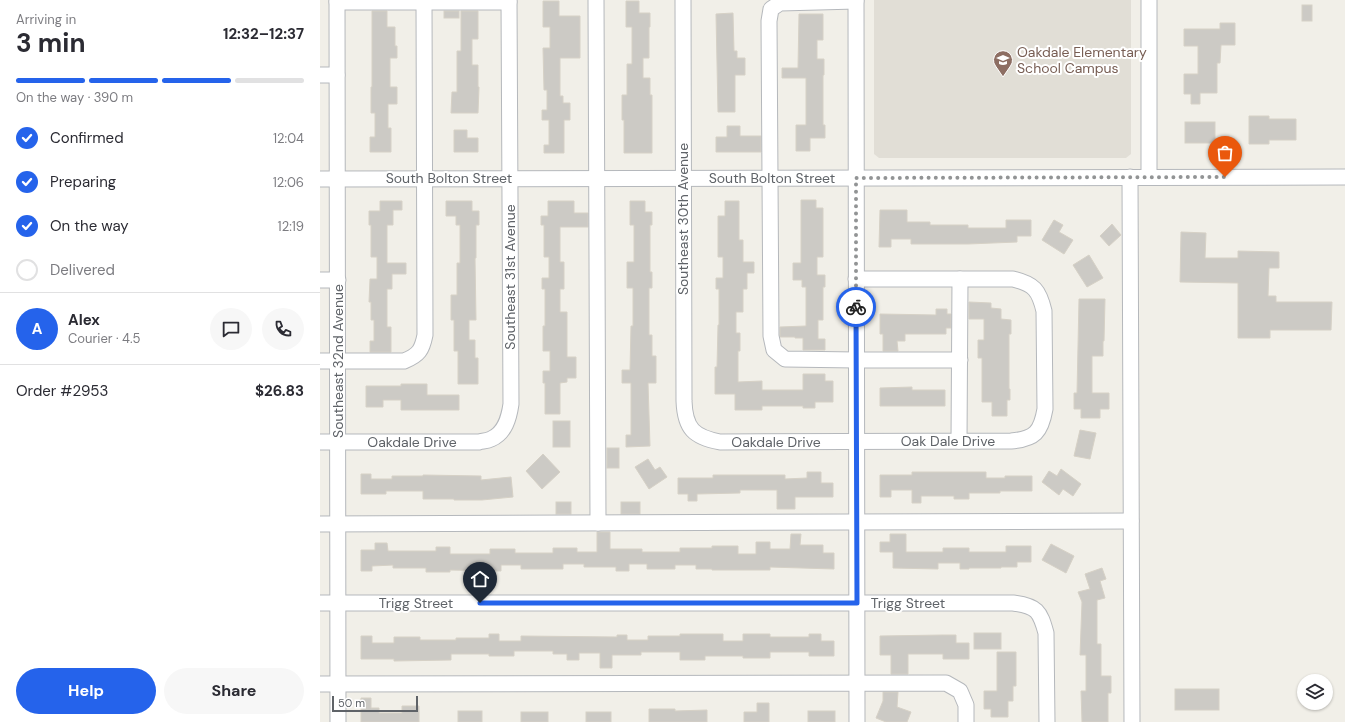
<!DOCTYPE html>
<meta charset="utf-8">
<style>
:root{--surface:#fff;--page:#f7f7f7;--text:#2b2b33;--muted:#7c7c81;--line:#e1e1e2;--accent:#2563eb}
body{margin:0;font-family:"DM Sans",sans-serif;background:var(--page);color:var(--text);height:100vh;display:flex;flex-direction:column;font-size:15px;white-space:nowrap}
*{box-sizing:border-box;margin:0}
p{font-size:13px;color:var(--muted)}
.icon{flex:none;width:22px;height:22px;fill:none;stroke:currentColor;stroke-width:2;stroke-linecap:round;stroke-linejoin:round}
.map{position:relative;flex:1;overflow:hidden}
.sheet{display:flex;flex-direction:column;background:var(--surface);width:320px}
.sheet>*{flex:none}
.fabs{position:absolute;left:977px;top:674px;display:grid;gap:8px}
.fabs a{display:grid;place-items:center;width:36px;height:36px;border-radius:50%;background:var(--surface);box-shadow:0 1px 3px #0004;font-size:20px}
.scale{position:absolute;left:12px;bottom:10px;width:86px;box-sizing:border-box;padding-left:4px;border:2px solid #5f6368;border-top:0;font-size:11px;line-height:14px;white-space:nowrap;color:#5f6368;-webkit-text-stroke:3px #fff;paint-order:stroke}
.pin{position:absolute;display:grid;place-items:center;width:34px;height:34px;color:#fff;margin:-41px -17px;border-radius:50% 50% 50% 0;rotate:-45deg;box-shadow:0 0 4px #0007}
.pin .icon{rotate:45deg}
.courier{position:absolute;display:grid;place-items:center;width:40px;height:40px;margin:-20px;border:3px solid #2563eb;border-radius:50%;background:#fff;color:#222;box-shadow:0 1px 5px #0007}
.headline em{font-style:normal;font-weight:700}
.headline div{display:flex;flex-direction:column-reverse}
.headline{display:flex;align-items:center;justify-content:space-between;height:68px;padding:0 16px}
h1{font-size:26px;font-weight:700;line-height:30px}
.bar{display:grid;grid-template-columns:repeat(4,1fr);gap:6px 4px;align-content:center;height:48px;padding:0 16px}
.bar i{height:5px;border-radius:3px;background:var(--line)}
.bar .selected{background:var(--accent)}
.bar p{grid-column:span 4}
.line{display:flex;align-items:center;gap:10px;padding:0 16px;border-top:1px solid var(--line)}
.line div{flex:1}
.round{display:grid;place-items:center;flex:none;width:42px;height:42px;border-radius:21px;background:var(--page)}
ol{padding:0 16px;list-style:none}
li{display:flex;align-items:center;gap:12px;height:44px}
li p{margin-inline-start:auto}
li .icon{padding:4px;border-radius:50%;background:var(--accent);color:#fff;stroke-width:4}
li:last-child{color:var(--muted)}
li i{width:22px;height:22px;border:2px solid var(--line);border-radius:50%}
.primary-button{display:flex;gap:8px;margin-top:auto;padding:8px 16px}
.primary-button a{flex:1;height:46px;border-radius:24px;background:var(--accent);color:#fff;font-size:16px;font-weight:700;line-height:46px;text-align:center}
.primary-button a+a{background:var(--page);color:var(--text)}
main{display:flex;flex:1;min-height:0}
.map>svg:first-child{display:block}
</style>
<main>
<section class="sheet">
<div class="headline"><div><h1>3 min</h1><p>Arriving in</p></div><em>12:32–12:37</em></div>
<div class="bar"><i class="selected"></i><i class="selected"></i><i class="selected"></i><i></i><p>On the way · 390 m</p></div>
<ol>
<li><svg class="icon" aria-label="check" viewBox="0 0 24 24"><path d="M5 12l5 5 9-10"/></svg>Confirmed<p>12:04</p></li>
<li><svg class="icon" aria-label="check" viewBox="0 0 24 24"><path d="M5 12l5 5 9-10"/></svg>Preparing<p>12:06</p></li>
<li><svg class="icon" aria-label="check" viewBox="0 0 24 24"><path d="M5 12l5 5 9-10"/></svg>On the way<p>12:19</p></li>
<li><i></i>Delivered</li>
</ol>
<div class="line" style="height:72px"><b class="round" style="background:var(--accent);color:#fff">A</b><div><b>Alex</b><p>Courier · 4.5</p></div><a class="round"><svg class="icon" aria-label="chat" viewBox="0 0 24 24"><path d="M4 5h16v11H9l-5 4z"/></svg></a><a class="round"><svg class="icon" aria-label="phone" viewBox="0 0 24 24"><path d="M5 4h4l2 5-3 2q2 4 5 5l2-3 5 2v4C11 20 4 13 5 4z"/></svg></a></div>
<div class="line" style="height:52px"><div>Order #2953</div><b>$26.83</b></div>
<div class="primary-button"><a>Help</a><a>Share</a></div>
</section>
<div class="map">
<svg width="1025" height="722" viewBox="0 0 1025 722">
<rect width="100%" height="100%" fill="#f1efe8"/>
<polygon fill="#e1ded6" points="554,0 811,0 811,154 806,158 559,158 554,154"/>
<g fill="#cccac5" stroke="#d6d1c6">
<polygon points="223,1 239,1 239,16 260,16 260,58 240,58 240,96 243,96 243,103 250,103 250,120 244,120 244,153 224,153 224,145 229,145 229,120 222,120 222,110 227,110 227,90 224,90 223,48 230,48 230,27 223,27"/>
<polygon points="306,1 319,1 319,13 330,13 330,27 329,27 329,58 323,58 323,78 330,78 330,95 332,95 332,153 304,153 304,120 302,120 302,95 307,95 307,64 312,64 312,27 306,27"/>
<rect x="982" y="5" width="10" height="16"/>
<polygon points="52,11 67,11 67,27 75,27 75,46 77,46 77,58 70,58 70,87 77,87 77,104 68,104 68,128 71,128 71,152 50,152 50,137 55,137 55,113 51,113 51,87 52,87"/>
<rect x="124" y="11" width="15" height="7"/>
<polygon points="141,11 158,11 158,39 152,39 152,65 158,65 158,87 159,87 158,113 131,113 132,92 137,92 137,51 141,51"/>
<polygon points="413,13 414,51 417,51 417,58 425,58 425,75 415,75 415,112 398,112 396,14"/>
<polygon points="479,14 503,14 503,40 497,40 497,59 504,59 504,75 503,75 503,125 505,125 505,138 490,138 490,151 476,151 476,125 486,125 486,78 462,78 462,68 478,68"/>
<polygon points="900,23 915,23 915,45 901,45 900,63 897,63 897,93 880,93 880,104 871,104 871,94 864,94 864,74 878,74 878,46 864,46 864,29 900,29"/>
<polygon points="929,116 949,116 949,119 976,119 976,140 949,140 949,144 929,144"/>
<rect x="865" y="122" width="30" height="21"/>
<polygon points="407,126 420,126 420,136 441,136 441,152 396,152 396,137 407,137"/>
<polygon points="134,130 147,130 147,138 158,138 158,152 134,152"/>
<polygon points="481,200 496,200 496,208 503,208 503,257 497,257 497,275 505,275 505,287 503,287 503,320 498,320 498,339 505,339 505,350 483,350 483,338 475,338 475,337 460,337 460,327 486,326 486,287 482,287 482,280 473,280 473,263 481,263"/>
<polygon points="60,201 82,201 82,210 73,210 73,225 67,225 67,263 86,263 86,274 72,274 72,289 67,289 67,327 71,327 71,352 50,352 50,341 54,341 54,320 51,320 51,302 49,302 50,279 57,279 57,257 51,257 51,225 49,225 49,211 60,211"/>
<polygon points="126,201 152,201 152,211 159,211 159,225 156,225 156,258 155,258 156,320 149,320 149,340 155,340 155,358 158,358 158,384 138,384 138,351 134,351 134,320 131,320 131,295 137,295 137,263 140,263 140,225 136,225 136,216 126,216"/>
<polygon points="228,201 254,201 254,213 268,213 268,227 240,227 240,262 244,262 244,289 240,289 240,312 247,312 247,357 256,357 256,378 247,378 247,382 240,383 240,414 225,414 225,383 223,383 223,371 230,371 230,351 223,351 223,326 225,326 225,289 222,289 222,278 229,278 229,257 224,257 224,225 221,225 221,216 228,216"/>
<polygon points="310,201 325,201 325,212 332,212 332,225 330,225 330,272 332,272 332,288 329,288 329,335 332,335 332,356 336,356 336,383 328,383 330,446 306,447 306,435 311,435 311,383 302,383 302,370 310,370 311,326 313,326 313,288 307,288 307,262 314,262 314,225 310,225"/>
<polygon points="405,201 419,201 419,240 423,240 423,262 434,262 434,273 427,273 427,289 423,289 423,312 416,312 416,333 420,333 420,351 418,351 418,382 442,381 442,390 483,390 483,374 505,374 505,381 513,381 513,402 495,402 495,408 483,408 483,406 442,406 442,410 415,410 415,394 395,394 395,367 397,367 398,325 399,325 399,289 396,289 396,278 403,278 403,257 398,257 398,216 405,216"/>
<polygon points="560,210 587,210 587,222 610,222 610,225 648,225 648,228 686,228 686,220 711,220 711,236 697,236 697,242 648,244 591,244 591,239 571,239 571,247 559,247"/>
<polygon points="734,220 743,225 739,232 753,240 744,254 722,240"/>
<polygon points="792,224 801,235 789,246 780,236"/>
<polygon points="861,232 886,233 885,258 918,258 918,251 959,252 959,268 949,268 948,296 956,296 956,302 1012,302 1011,330 950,330 950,338 918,338 918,283 860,282"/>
<polygon points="769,255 783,278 767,287 753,265"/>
<polygon points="759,299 785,299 784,341 783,341 783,356 772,356 772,393 789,393 789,409 780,409 780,418 761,418 761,409 754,409 754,393 757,393"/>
<polygon points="649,302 671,303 671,308 681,309 681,319 691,320 691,334 689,334 689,389 690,389 690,400 687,400 687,416 672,416 672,402 662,402 662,358 658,358 658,340 664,340 664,319 649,319"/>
<polygon points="616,309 627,309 627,314 631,314 631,328 626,328 626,334 585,334 585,341 577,341 578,351 563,351 563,334 560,334 560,314 616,315"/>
<polygon points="81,384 107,384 107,395 139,395 139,410 81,410 81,400 63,400 63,407 46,407 46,386 81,386"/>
<polygon points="592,387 592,390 625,390 625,406 560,406 560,388"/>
<rect x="233" y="421" width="17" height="26"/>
<polygon points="760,430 776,433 770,459 754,456"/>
<rect x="287" y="448" width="12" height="20"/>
<polygon points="223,454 240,472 222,489 206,471"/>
<polygon points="328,459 335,470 340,467 347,477 329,489 315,467"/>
<polygon points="741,469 761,484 753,496 743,489 739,495 722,482 729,471 737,476"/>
<polygon points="487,472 501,472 501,483 513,483 513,497 475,497 475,509 457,509 457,490 420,490 420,493 377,494 377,501 368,501 368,494 358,494 358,478 393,478 393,475 465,475 465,479 487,478"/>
<polygon points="592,472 666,472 666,478 685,478 685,476 712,476 712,491 680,491 680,493 649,493 649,499 634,499 634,496 601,496 601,503 592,503 592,490 571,490 571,497 560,497 560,475 592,475"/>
<polygon points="41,474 51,474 51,479 72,479 72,476 103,476 103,475 161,476 161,480 191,477 193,497 162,500 134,500 134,499 103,499 103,491 66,491 66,494 41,494"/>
<rect x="236" y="502" width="15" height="12"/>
<rect x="301" y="502" width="19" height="12"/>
<polygon points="277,532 290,532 290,549 322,549 322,552 360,552 360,548 392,548 392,546 418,546 418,554 436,554 436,542 450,542 450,549 470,549 471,534 481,534 480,545 503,545 503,553 514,553 514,569 450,567 450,570 392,570 392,569 376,569 376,565 355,565 355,569 327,569 327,564 309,564 309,571 296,571 296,567 264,567 264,564 243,564 243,569 201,569 201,565 181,565 181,571 130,570 130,572 106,572 106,568 73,568 73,565 52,566 52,571 41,571 41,550 55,550 55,543 67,543 68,551 116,551 116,547 130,547 130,554 170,554 170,549 195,549 195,553 233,553 233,548 257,548 257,552 277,552"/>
<polygon points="570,534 586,534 586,552 623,552 623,548 649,548 649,552 686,552 686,546 711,546 711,562 697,562 697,567 681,567 681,568 649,568 649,569 640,569 640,563 618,563 618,569 573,568 573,552 560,552 560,542 570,542"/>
<polygon points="731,544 754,556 746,573 722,560"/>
<polygon points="782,568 786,579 780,581 785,598 777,600 777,644 781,644 781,676 791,676 791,693 788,693 788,722 762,722 761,691 766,691 766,655 760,655 762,602 758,592 770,589 765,574"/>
<rect x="654" y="633" width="27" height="16"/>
<polygon points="169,634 179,634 179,641 201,641 201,636 297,637 297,635 307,635 307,640 328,640 328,636 360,636 360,634 403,634 403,641 423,641 423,634 450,634 450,637 489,637 489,634 501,634 501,641 514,641 514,656 489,656 489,652 450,652 450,658 423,658 423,656 385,656 385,660 360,660 360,652 321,652 321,655 292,655 292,668 280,668 280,653 259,653 259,660 247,660 247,654 233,654 233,651 194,651 194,656 169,656 169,654 131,654 131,660 74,661 74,659 41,659 41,636 52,636 52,643 74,643 74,637 100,637 100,640 136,640 136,638 169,638"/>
<polygon points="623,635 636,635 636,643 649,643 649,659 623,659 623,654 588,654 588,674 571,674 571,655 560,655 560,636"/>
<polygon points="677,652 696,652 696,686 693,686 693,701 688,701 688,717 671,717 671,709 664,709 664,691 677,691"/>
<rect x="855" y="689" width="44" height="21"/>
<polygon points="563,692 578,692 577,707 591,712 587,722 566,722 556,718 563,701"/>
<polygon points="41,698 51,698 51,708 59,708 59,713 82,713 82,706 99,706 99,722 41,722"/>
<polygon points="437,703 449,703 449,722 424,722 424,712 437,712"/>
<polygon points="329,709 355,709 355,711 387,710 387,722 329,722"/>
<rect x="138" y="711" width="24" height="11"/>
<rect x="488" y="711" width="27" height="11"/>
<rect x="201" y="712" width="27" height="10"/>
<rect x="266" y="712" width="25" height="10"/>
</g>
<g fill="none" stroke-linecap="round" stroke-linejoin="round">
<defs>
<g id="minor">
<polyline points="17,0 18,722"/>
<polyline points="276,0 278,523"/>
<path d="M 363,0 L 364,401 C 365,429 374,437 400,442 L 691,441 C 715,439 721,432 725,409 L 724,311 C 719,290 714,284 693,279 L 536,279"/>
<polyline points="536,0 537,722"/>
<polyline points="829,0 829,177"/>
<polyline points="536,1 460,3 451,9 449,21 451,336 454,350 465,359 536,360 640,360"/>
<polyline points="104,2 189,2"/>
<polyline points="0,75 17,75"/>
<polyline points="810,177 812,722"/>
<polyline points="0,179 1025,177"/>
<polyline points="0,280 18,280"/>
<path d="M 0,361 L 84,361 C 99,355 102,350 105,335 L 104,2 L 17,2"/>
<polyline points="639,441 640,279"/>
<path d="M 0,442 L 159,442 C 163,441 167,441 171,439 C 185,433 189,418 191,404 L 189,0"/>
<polyline points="0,524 811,521"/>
<path d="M 0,603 L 693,603 C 717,606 720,611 726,633 L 727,722"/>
<polyline points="0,684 626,683 640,691 646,705 646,722"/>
</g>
</defs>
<use href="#minor" stroke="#b5b8bc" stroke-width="17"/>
<use href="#minor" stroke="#fff" stroke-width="15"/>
</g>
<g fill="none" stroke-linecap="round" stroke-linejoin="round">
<polyline stroke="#929495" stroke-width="4" stroke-dasharray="0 7.2" points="536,307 536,178 905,177"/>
<polyline stroke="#2563eb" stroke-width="5" points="160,603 537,603 536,307"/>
</g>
<defs>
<symbol id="school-pin" viewBox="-11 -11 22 30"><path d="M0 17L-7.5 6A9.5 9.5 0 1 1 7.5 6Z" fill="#8d6e63" stroke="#fff"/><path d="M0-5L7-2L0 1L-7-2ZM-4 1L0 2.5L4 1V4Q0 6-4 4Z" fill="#fff"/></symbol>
</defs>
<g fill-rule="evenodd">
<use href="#school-pin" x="672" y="49" width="22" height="30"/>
</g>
<g text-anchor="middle" stroke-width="4" stroke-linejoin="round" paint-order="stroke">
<g font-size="14" fill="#785e54" stroke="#fff" text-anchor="start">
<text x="697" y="57">Oakdale Elementary<tspan x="697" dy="16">School Campus</tspan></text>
</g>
<g font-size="14" fill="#5f6368" stroke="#fff">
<text x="129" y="183">South Bolton Street</text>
<text x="452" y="183">South Bolton Street</text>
<text transform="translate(363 219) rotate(-90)" y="5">Southeast 30th Avenue</text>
<text transform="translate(190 277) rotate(-90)" y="5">Southeast 31st Avenue</text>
<text transform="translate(18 361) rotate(-90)" y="5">Southeast 32nd Avenue</text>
<text x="628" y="446">Oak Dale Drive</text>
<text x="92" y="447">Oakdale Drive</text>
<text x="456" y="447">Oakdale Drive</text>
<text x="96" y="608">Trigg Street</text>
<text x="588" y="608">Trigg Street</text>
</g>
</g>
</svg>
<div class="fabs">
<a><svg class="icon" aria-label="layers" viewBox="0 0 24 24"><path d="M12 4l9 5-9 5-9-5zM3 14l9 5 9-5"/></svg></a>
</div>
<div class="scale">50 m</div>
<div class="pin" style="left:905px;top:177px;background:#ea580c"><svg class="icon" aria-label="bag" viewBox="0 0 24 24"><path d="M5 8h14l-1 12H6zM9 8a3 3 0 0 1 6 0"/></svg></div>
<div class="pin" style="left:160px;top:603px;background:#1f2937"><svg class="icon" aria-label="home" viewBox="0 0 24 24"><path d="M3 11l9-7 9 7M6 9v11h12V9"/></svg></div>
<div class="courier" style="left:536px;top:307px"><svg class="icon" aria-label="bike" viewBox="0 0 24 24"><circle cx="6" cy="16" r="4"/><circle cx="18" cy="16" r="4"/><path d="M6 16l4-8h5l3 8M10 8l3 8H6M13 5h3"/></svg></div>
</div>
</main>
